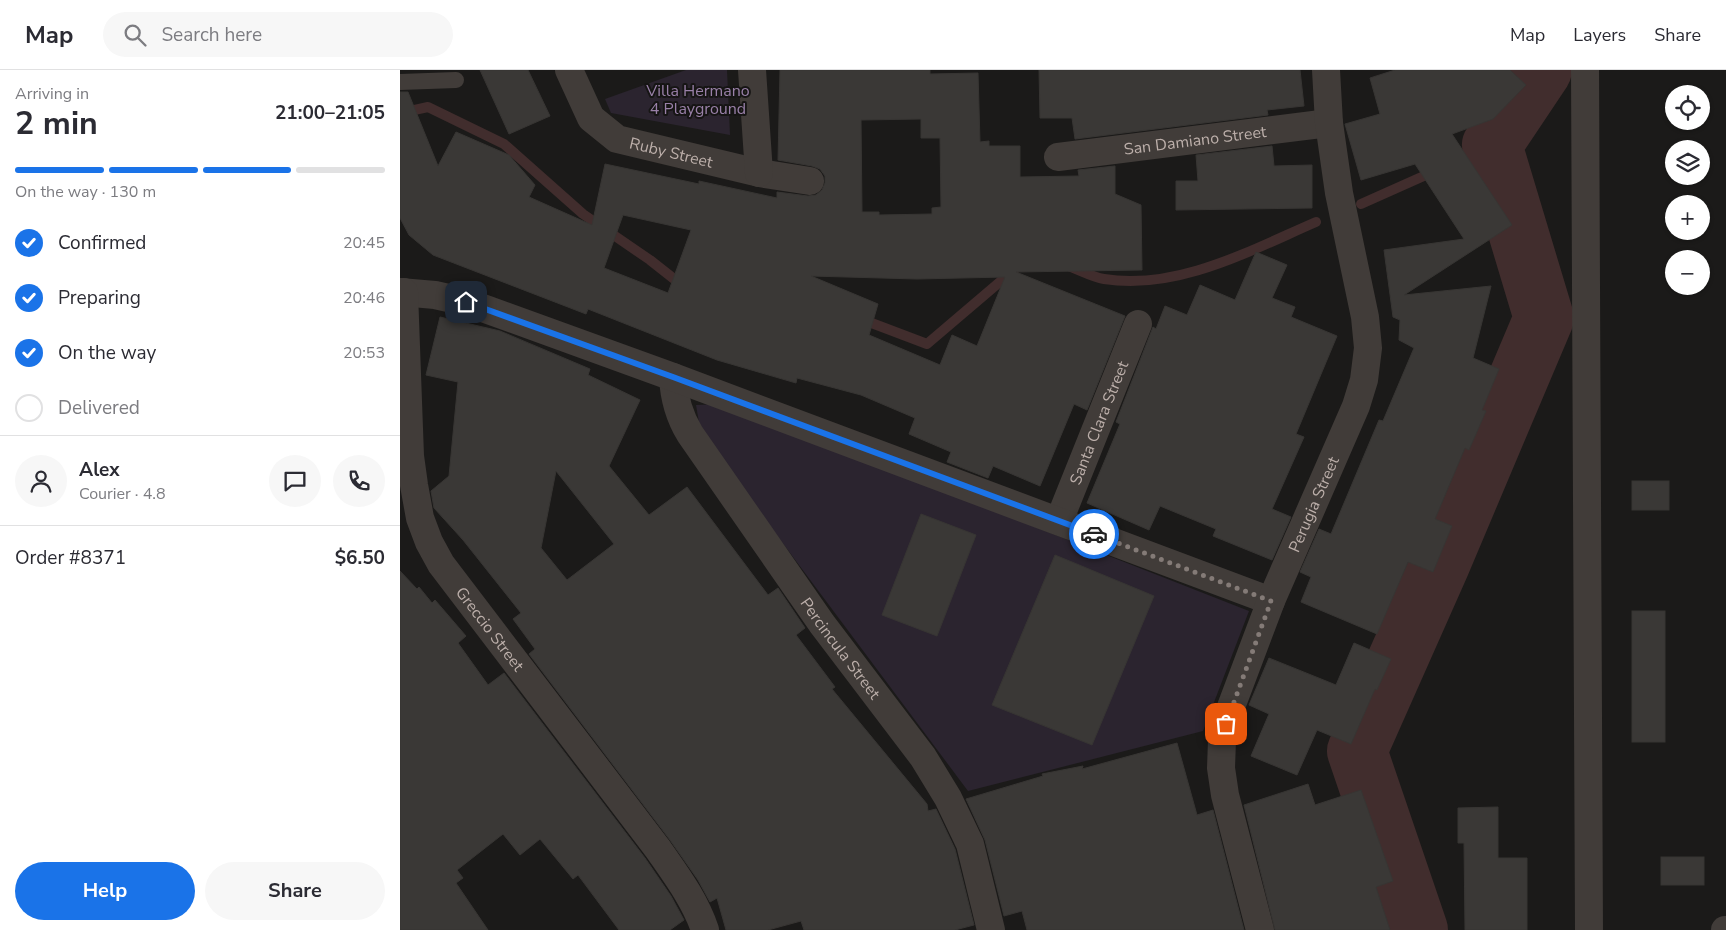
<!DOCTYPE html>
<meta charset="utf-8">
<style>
:root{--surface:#fff;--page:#f7f7f7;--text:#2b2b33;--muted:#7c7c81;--line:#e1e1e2;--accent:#1a73e8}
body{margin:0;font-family:"Nunito Sans",sans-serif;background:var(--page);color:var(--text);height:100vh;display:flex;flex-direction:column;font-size:19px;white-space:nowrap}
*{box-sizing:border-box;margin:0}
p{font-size:16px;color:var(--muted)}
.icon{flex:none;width:28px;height:28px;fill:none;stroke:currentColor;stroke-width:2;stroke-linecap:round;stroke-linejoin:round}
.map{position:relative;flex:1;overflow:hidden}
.side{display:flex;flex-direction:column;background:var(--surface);width:400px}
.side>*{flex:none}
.fabs{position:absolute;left:1265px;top:15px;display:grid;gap:10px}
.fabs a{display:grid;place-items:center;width:45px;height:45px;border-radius:50%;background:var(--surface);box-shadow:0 1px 4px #0004;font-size:25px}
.pin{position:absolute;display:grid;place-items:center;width:42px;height:42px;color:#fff;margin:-21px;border-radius:10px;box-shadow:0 2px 8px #0006}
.courier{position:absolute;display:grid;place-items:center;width:50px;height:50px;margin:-25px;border:4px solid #1a73e8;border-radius:50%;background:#fff;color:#222;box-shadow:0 1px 6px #0007}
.overview em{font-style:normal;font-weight:700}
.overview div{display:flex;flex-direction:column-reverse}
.overview{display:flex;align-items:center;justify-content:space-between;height:85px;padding:0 15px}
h1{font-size:32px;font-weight:700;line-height:38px}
.bar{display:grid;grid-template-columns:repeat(4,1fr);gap:8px 5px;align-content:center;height:60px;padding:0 15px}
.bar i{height:6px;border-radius:4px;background:var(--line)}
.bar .on{background:var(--accent)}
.bar p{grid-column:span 4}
.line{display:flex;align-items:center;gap:12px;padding:0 15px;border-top:1px solid var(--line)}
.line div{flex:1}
.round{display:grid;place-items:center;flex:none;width:52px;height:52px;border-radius:26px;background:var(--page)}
ol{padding:0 15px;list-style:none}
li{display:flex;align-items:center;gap:15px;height:55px}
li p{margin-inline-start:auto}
li .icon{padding:5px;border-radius:50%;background:var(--accent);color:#fff;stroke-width:4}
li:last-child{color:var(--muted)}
li i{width:28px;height:28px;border:2px solid var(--line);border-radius:50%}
.primary-button{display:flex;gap:10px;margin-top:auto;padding:10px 15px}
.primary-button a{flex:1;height:58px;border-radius:30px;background:var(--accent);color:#fff;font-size:20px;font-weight:700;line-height:58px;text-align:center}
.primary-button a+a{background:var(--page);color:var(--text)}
header{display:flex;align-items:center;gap:30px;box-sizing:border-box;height:70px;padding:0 25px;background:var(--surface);border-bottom:1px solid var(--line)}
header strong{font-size:24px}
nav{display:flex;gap:28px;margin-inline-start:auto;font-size:18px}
.search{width:350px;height:45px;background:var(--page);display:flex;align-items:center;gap:12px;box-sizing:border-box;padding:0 18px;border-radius:28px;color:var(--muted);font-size:19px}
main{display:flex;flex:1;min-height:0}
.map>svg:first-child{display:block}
</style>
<header>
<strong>Map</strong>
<div class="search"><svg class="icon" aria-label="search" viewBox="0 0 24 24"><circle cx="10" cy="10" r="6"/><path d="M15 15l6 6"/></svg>Search here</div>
<nav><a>Map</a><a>Layers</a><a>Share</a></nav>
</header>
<main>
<section class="side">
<div class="overview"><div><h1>2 min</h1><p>Arriving in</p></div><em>21:00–21:05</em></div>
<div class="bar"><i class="on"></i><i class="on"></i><i class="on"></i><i></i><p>On the way · 130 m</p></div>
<ol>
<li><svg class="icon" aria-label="check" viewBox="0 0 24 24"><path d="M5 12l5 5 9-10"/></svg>Confirmed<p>20:45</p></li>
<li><svg class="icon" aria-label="check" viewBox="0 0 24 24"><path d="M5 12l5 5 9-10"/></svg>Preparing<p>20:46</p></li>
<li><svg class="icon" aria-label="check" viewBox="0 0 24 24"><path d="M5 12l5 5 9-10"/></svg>On the way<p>20:53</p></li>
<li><i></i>Delivered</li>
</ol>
<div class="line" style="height:90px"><a class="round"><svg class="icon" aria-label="person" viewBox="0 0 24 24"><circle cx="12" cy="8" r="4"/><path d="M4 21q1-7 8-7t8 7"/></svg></a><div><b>Alex</b><p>Courier · 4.8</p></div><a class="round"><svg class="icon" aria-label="chat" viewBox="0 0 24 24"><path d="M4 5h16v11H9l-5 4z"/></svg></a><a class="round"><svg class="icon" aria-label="phone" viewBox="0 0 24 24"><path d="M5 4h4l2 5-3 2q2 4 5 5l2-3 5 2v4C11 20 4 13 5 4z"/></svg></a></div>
<div class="line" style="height:65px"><div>Order #8371</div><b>$6.50</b></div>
<div class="primary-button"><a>Help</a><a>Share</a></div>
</section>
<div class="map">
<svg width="1326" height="860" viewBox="0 0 1326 860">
<rect width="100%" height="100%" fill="#1b1a19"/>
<g fill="#2b242f">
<polygon points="286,0 327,0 330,65 211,43 205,29"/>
<polygon points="322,334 849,541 803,661 568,721 301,364 296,335"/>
</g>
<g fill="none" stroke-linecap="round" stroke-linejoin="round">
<g stroke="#412d2d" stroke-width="10">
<polyline points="0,43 28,37 104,74 183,144 250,190 283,216"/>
<polyline points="1055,92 1092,75"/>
<polyline points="961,134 1035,101"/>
<path d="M 668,196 C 680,200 692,207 704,209 C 777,221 851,180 916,152"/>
<polyline points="461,249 527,274 615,199"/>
</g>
<polyline stroke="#412d2d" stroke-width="60" points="1018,860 957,681 1040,494 1144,248 1092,75 1142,0"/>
</g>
<g fill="#3a3836" stroke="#373533" fill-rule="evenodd">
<polygon points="80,0 128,0 150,46 109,64"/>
<path d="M 380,0 L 530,0 L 530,4 L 578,3 L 580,72 L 589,71 L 589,76 L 620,76 L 620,107 L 679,106 L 678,100 L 715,96 L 715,124 L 741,135 L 742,200 L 616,202 L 725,246 L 687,340 L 674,334 L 640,416 L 593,396 L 588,408 L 547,392 L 551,382 L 509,364 L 515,348 L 461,325 L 397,308 L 396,313 L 317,290 L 188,239 L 186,244 L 33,185 L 9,165 L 0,148 L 0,22 L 8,22 L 38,96 L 56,62 L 109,85 L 135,115 L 129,127 L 192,155 L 205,94 L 299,114 L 299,111 L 377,128 L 377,122 L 408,126 L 416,125 L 422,120 L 425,113 L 425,106 L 420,99 L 412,96 L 378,90 ZM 521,49 L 521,68 L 540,68 L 541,137 L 532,138 L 532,144 L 479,145 L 479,142 L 462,142 L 461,50 ZM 223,145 L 291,160 L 268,223 L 204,198 ZM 411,206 L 517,209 L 605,207 L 577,276 L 552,265 L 540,295 L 469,265 L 478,234 Z"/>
<polygon points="639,0 900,0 904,36 867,40 868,45 675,69 672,48 640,48"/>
<polygon points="995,0 1110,0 1126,15 1093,49 1052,64 1112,155 1004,225 1091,216 1073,288 1099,299 1082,340 1086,341 1069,380 1065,378 1035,449 1052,456 1033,502 1008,492 977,564 901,532 911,507 900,502 919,459 931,464 979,350 983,351 1014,278 999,270 1000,250 993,247 984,180 1064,169 1015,94 961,110 945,54 980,44 970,8"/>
<polygon points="872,76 874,96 912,95 912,138 776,140 776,111 798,111 796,85"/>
<polygon points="856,182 887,195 872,228 895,237 891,247 937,266 896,364 904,367 872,439 891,447 872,490 813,466 816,459 760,436 749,460 687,433 720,354 716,352 753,257 756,259 765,236 787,245 800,215 835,230"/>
<path d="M 40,247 L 100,261 L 190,299 L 188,305 L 240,330 L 209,396 L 249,445 L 287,417 L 368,525 L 378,518 L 405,558 L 396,565 L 435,617 L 432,619 L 527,734 L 528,741 L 536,739 L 555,779 L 574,855 L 555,860 L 404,860 L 401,851 L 368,860 L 326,860 L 317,828 L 310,832 L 298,810 L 270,770 L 129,584 L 135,579 L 113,549 L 121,543 L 63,470 L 34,438 L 31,421 L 49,406 L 58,312 L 26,305 ZM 156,401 L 214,474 L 167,510 L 141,478 Z"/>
<rect x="1232" y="411" width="37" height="29"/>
<polygon points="521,444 576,465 537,566 482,545"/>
<polygon points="655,485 754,526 692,675 592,635"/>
<polygon points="0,501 17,519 19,517 32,533 35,530 66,566 58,573 88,615 104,603 245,788 271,826 284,850 270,860 219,860 178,805 173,809 140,769 120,785 103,764 57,800 63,808 56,813 88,860 0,860"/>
<rect x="1232" y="541" width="33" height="131"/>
<polygon points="954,573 991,589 977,620 975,619 951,674 917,660 897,705 851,686 869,644 849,635 869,588 936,615"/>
<polygon points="777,673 797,745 813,740 844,860 627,860 622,841 604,846 585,770 566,729 643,706 642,704 683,696 682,699"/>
<polygon points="908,714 915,735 961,720 993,811 976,817 990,860 875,860 844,735"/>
<polygon points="1098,737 1098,788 1127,788 1127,860 1065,860 1064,773 1058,773 1058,738"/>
<rect x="1261" y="787" width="43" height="28"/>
</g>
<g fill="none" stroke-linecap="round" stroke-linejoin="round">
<polyline stroke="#413c39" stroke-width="16" points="0,12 56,10"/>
<g stroke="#413c39" stroke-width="28">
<path id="s1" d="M 169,0 L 191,48 L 217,69 L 359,103 L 410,111"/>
<polyline points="352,0 359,103"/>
<polyline points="1185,0 1189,860"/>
<path id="s2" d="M 658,87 L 929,53"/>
<path id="s3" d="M 273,307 C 274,329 279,346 290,364 L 422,554 L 523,687 L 548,728 L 570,774 L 591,860"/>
<path id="s4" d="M 659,451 L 738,254"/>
<polyline points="1325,860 1326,860"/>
</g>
<g stroke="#413c39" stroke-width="28">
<polyline points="0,222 35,225 66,232 273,307 871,531"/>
<path id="s5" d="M 4,222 L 10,386 L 14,415 L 20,448 L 29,472 L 41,494 L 258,779 C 276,805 295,830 305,860"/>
<path id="s6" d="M 860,860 L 825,725 L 821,698 L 822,670 L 831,637 L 871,531 L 956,336 L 964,310 L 968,278 L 965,247 L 939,123 L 929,53 L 926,0"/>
</g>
</g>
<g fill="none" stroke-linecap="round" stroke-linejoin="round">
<polyline stroke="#847b77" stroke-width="5" stroke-dasharray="0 9" points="694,464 871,531 826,654"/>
<polyline stroke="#1a73e8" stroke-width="6" points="66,232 273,307 694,464"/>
</g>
<g text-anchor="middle" stroke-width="4" stroke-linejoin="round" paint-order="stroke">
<g font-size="16" fill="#9980a8" stroke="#161514">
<text x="298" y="26">Villa Hermano<tspan x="298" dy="18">4 Playground</tspan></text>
</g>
<g font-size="16" fill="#bcafaa" stroke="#161514">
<text dy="6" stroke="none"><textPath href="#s2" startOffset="138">San Damiano Street</textPath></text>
<text dy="6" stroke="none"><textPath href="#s1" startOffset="142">Ruby Street</textPath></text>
<text dy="6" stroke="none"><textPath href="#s4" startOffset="106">Santa Clara Street</textPath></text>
<text dy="6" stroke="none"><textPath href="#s6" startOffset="448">Perugia Street</textPath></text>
<text dy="6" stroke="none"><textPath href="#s5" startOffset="359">Greccio Street</textPath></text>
<text dy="6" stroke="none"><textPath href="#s3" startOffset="322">Percincula Street</textPath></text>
</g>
</g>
</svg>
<div class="fabs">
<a><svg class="icon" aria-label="locate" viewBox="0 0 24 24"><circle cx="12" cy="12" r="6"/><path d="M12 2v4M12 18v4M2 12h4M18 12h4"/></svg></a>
<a><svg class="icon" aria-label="layers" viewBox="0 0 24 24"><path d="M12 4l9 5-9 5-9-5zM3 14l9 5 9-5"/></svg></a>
<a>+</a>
<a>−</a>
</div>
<div class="pin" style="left:826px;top:654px;background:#ea580c"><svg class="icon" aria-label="bag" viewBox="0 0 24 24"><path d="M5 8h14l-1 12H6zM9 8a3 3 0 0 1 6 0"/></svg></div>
<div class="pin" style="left:66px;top:232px;background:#1f2937"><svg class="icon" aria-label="home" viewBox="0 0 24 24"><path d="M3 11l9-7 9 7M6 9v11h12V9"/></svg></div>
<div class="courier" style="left:694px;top:464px"><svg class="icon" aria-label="car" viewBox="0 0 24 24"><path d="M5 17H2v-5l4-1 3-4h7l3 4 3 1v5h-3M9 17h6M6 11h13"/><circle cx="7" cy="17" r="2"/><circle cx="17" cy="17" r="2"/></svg></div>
</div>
</main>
